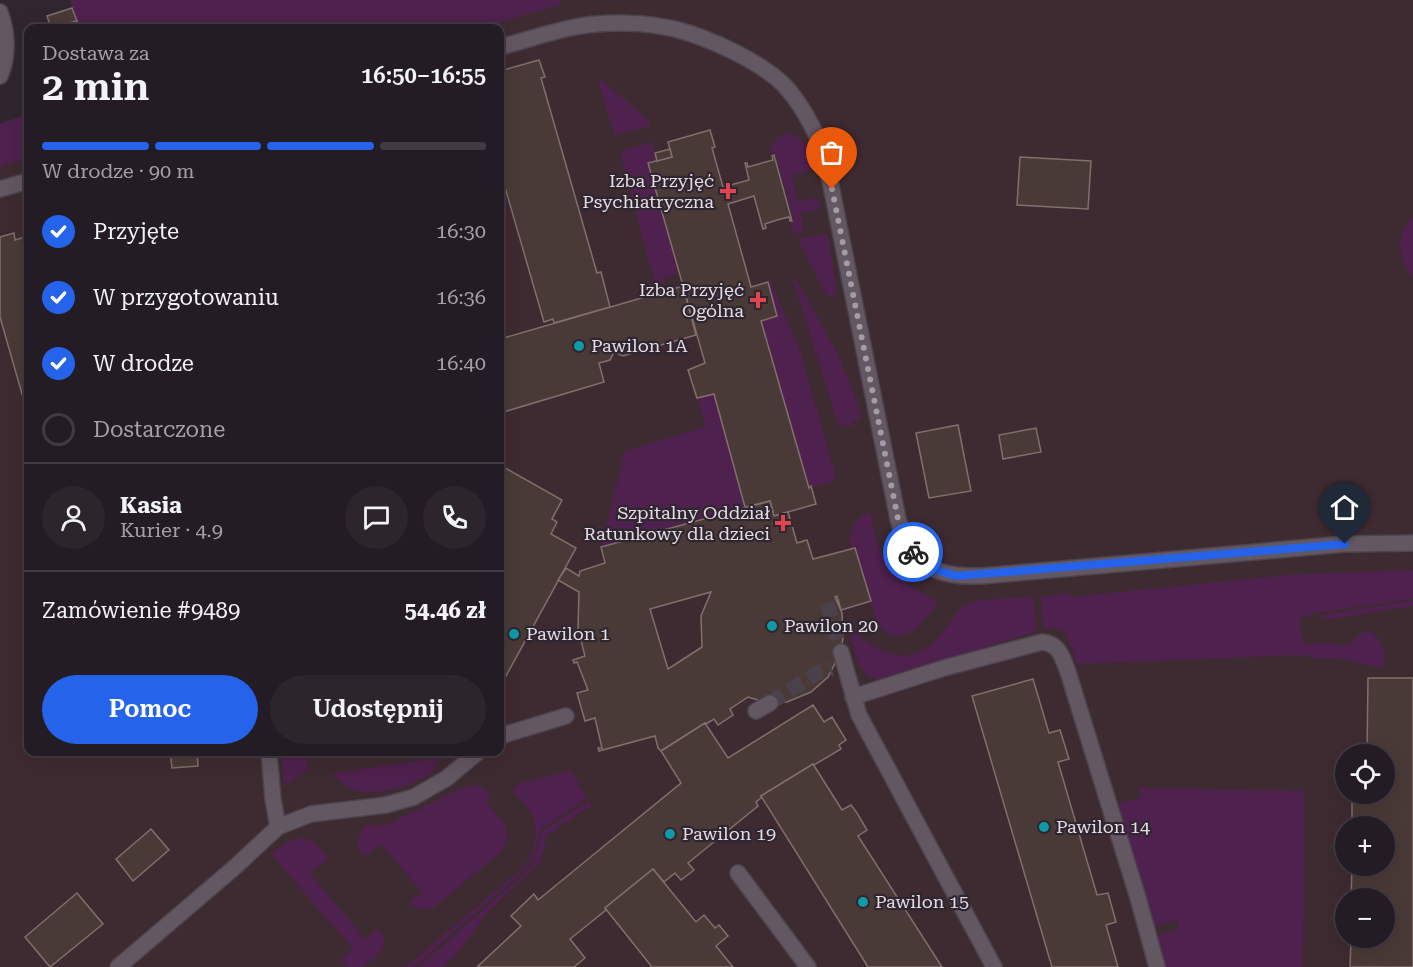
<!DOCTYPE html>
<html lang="pl">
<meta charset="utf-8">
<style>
:root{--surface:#241c24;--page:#2c252c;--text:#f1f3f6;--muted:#a3a1a6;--line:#413a41;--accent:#2563eb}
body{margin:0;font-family:"Roboto Serif",serif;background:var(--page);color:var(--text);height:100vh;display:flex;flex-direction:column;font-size:22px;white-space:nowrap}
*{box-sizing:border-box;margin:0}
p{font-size:20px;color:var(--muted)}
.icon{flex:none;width:33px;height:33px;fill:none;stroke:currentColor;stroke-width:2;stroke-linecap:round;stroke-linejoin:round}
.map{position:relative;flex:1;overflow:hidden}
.panel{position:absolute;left:24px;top:24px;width:480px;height:732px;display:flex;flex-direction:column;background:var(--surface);border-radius:12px;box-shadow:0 6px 24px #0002,0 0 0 2px var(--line)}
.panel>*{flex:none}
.controls{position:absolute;left:1335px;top:744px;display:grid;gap:12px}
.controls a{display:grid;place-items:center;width:60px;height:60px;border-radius:50%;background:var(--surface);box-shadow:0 6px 24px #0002,0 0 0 2px var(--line);font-size:30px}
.pin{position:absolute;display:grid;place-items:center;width:51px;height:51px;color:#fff;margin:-62px -26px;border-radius:50% 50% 50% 0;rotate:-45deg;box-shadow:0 0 6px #0007}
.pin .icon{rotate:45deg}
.courier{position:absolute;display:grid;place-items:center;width:60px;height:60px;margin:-30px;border:4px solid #2563eb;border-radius:50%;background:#fff;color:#222;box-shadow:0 2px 8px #0007}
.headline em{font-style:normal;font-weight:600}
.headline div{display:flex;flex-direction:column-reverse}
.headline{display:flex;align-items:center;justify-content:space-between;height:102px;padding:0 18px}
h1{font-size:39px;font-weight:600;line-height:45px}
.bar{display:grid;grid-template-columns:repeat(4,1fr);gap:9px 6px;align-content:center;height:72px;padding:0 18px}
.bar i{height:8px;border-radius:4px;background:var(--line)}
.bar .on{background:var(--accent)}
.bar p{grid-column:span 4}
.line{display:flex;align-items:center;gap:15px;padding:0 18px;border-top:2px solid var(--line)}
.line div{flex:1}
.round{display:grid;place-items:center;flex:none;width:63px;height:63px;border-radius:32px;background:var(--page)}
ol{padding:0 18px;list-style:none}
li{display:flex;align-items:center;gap:18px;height:66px}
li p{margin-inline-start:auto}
li .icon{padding:6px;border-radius:50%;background:var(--accent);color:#fff;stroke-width:4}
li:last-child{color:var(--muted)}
li i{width:33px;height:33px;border:3px solid var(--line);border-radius:50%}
.primary-button{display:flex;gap:12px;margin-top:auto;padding:12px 18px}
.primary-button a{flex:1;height:69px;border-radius:36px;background:var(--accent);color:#fff;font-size:24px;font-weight:600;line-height:69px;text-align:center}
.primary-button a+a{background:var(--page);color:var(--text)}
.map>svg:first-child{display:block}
</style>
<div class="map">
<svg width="1413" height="967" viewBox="0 0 1413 967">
<rect width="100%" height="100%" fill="#302630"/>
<path fill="#3e2b31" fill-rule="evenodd" d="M 70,0 L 1413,0 L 1413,967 L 0,967 L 0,124 L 28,114 L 28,752 L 500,752 L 500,28 L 80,28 ZM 1346,754 L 1384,754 L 1384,794 L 1346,794 ZM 1346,826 L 1384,826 L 1384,866 L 1346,866 ZM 1346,898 L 1384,898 L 1384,938 L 1346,938 Z"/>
<g fill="#4f214e">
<polygon points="70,0 562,0 560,5 479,28 80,28"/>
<polygon points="601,79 650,122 650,126 616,135 614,134 599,83"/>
<polygon points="28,114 28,158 0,167 0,124"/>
<path d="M 790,133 C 805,139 811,151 814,166 L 809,171 L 792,175 L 797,202 L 814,198 L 821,204 L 817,210 L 800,213 L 804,232 L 795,234 L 790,223 L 794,221 L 775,153 L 770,154 C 770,142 779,134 790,133 Z"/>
<polygon points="652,142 657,161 648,164 679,273 664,278 665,282 659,283 654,280 621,156 624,150"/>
<path d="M 1413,216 L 1413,277 C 1396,258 1396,235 1413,216 Z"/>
<polygon points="823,234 828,236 837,291 836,295 828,297 825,293 798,239"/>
<path d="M 796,279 C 819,322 851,370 861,418 L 852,421 L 853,427 L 838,424 L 793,280 Z"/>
<polygon points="768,282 771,283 799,348 836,477 830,483 809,488 761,321"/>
<polygon points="714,394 745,506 601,547 625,451 706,427 697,398"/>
<path d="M 870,512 C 882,569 889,574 938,602 C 925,623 900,653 877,624 L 855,548 L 852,548 C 847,532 855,517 870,512 Z"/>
<path d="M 1413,570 L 1413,599 L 1321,612 L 1300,618 L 1303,644 L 1333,643 L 1340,646 L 1349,644 L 1365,631 L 1370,631 C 1384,641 1385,652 1383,668 L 1337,658 L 1312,658 L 1304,655 L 1077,664 L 1066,633 L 1056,628 L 1044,628 L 1040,597 L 1069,593 L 1070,597 L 1286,575 Z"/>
<path d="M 1033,597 L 1037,631 L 886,679 C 857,682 854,649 848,627 C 881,656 911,671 943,632 C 950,623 957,609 968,604 C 977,598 1020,598 1033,597 Z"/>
<polygon points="1413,601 1413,606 1330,619 1324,618 1321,615"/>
<polygon points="281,752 305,752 308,769 284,786"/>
<path d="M 439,758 C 438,783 378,796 358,791 C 347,788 340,781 332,773 Z"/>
<path d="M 570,771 L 579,782 L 577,784 L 587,798 L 541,829 L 534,856 L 522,872 L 414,967 L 406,967 L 520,870 C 535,855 541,832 531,813 C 526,804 518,797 512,790 L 521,783 Z"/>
<path d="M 476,785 L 486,790 L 491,796 L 486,801 C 500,819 516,828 501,852 L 433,908 L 419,909 L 409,903 L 422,892 L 381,844 L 364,857 C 353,846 358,830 371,822 L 373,827 L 398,821 L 398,818 C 424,810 451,789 476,785 Z"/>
<polygon points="1139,788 1304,791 1303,967 1165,967 1157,936 1178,929 1176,920 1154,926 1118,804 1141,797"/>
<path d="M 589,801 L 592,805 L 547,835 L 541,861 L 489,911 L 456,955 L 444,967 L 419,967 L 527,871 C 536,859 539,846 542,831 Z"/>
<polygon points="298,838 313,841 327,856 329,859 310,873 365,939 378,929 382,934 384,940 384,946 380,953 364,967 348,967 340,960 353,949 271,854 284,844"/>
</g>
<g fill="#4a3a37" stroke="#816f6d" stroke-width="1.5" fill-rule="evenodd">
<polygon points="72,8 77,21 51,28 47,16"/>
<polygon points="77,21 79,28 53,28"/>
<polygon points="539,60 545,77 541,78 597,273 601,272 610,307 554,323 553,319 544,322 500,170 500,71"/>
<polygon points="710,130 715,147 712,148 723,187 749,180 745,163 747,163 748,167 773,160 772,156 774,155 792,221 790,221 789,217 777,220 765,224 766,228 763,229 754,196 728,204 751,287 768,282 777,316 761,321 809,488 811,486 816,504 774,516 770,501 745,507 714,394 697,398 688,370 705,363 648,163 672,157 668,142"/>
<polygon points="670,149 672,157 657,161 655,153"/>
<polygon points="1020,157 1091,161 1088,209 1017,205"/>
<polygon points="14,233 15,240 28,236 28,415 0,317 0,237"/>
<polygon points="683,286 696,335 623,356 614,352 610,360 599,363 604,382 500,413 500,339"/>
<polygon points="958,425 971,491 929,498 916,433"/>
<polygon points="1036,428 1041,452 1003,459 999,435"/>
<polygon points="500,465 562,500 552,519 557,522 551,534 576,548 500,687 504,703 500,705"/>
<path d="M 770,501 L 774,516 L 788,512 L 797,543 L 807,540 L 813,559 L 855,548 L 871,601 L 841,610 L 837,596 L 835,597 L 842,613 L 843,637 L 841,652 L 828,677 L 811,692 L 787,702 L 765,702 L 748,697 L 730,709 L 733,715 L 718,725 L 714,719 L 706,724 L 705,723 L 661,751 L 658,748 L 655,736 L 599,751 L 598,748 L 602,748 L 595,718 L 585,721 L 577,693 L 588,690 L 577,662 L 574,663 L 573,660 L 585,656 L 578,629 L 579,592 L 558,580 L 566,568 L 579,576 L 580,571 L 605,563 L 601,547 ZM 711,592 L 701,616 L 702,647 L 668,669 L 650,609 Z"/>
<polygon points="1368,678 1413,678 1413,967 1350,967 1351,938 1384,938 1384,898 1351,898 1352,866 1384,866 1384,826 1352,826 1352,794 1384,794 1384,754 1367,754"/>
<polygon points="1033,679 1049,733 1060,730 1069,759 1058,762 1097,895 1108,893 1116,922 1106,925 1118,967 1052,967 972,696"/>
<polygon points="813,705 824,722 832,717 846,740 839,745 841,749 814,765 813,764 761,796 761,798 756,802 758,806 688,863 694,870 681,880 675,873 664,882 653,869 605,908 606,910 570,939 585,958 574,967 477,967 521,926 511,916 534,894 538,900 681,783 661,751 705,723 728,758"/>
<polygon points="170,752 197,752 198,766 172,768"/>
<polygon points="813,764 842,810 851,805 857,813 867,830 858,836 942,967 868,967 761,796"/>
<polygon points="151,829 169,850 133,881 116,859"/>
<polygon points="653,869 696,922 704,915 715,928 719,925 728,936 716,946 733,967 652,967 605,908"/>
<polygon points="77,893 103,924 50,967 25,937"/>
</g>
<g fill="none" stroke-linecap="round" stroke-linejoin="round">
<g stroke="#4b414b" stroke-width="15" stroke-dasharray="15 8" stroke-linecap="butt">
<polyline points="827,603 841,652"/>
<polyline points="770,703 817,673 832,669"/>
</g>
<defs>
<g id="minor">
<path d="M 0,12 C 7,31 9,56 0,76"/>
<path d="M 500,47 C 524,41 549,32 575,27 C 606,21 644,22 675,29 C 709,38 758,60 784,85 C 802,104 813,128 824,151 L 898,519 C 901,527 902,538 907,545 C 925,573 951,577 982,576 L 1345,544 L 1413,543"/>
<polyline points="0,189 28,181"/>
<polyline points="841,652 859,715 994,967"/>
<path d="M 853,697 L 944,668 L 1042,642 C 1060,644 1062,657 1068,672 L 1138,898 L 1157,967"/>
<polyline points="756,711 770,703"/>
<polyline points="500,736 566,716"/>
<polyline points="278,827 311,814 386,805 414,797 447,778 478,752"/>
<polyline points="738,873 808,967"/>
<polyline points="118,967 235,867 278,827 273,799 269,752"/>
</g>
</defs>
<use href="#minor" stroke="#4d444d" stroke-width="18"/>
<use href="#minor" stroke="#635762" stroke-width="15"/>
</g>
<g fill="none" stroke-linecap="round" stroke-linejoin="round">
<polyline stroke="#a49ca4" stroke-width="6" stroke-dasharray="0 10.8" points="832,189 898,519 906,544 913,552"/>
<path stroke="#2563eb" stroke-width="8" d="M 913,552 C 927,568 937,571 957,576 L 1345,544"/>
</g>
<g fill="#e0444e" stroke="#302630" stroke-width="2">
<path d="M725 182h6v6h6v6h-6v6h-6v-6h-6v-6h6z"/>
<path d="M755 291h6v6h6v6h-6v6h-6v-6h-6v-6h6z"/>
<path d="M780 514h6v6h6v6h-6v6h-6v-6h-6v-6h6z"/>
</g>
<g fill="#0f9aa8" stroke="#302630" stroke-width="2">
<circle cx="579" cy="346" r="6"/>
<circle cx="772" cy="626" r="6"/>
<circle cx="514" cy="634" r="6"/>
<circle cx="1044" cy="827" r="6"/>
<circle cx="670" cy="834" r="6"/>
<circle cx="863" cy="902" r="6"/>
</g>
<g text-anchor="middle" stroke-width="4.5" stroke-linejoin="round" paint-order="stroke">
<g font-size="18" fill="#e3dce3" stroke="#302630" text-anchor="start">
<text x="714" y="187" text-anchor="end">Izba Przyjęć<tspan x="714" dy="21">Psychiatryczna</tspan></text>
<text x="744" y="296" text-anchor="end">Izba Przyjęć<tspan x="744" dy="21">Ogólna</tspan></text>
<text x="591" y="352">Pawilon 1A</text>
<text x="770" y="519" text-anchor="end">Szpitalny Oddział<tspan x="770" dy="21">Ratunkowy dla dzieci</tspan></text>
<text x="784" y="632">Pawilon 20</text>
<text x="526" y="640">Pawilon 1</text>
<text x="1056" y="833">Pawilon 14</text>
<text x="682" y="840">Pawilon 19</text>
<text x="875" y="908">Pawilon 15</text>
</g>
</g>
</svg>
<div class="controls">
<a><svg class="icon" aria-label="locate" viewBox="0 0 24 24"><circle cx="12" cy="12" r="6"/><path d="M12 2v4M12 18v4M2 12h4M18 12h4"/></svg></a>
<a>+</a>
<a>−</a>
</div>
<div class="pin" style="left:832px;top:189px;background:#ea580c"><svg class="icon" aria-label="bag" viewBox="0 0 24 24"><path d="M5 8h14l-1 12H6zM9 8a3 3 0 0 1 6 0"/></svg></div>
<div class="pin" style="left:1345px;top:544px;background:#1f2937"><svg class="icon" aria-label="home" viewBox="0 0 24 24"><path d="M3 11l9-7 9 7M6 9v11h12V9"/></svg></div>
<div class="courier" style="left:913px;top:552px"><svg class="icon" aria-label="bike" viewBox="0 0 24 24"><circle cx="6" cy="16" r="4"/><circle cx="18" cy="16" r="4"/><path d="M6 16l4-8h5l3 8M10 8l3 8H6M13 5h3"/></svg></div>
<section class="panel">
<div class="headline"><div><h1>2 min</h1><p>Dostawa za</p></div><em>16:50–16:55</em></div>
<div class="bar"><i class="on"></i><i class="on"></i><i class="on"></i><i></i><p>W drodze · 90 m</p></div>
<ol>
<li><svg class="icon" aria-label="check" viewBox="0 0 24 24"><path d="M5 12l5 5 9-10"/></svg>Przyjęte<p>16:30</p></li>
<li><svg class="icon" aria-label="check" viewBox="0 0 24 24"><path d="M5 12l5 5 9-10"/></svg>W przygotowaniu<p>16:36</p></li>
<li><svg class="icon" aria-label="check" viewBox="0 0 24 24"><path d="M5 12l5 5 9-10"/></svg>W drodze<p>16:40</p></li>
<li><i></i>Dostarczone</li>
</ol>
<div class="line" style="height:108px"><a class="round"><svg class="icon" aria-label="person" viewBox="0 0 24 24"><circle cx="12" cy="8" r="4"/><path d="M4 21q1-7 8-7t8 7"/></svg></a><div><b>Kasia</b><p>Kurier · 4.9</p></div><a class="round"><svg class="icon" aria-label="chat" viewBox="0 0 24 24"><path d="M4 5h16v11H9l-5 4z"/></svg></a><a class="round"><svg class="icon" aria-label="phone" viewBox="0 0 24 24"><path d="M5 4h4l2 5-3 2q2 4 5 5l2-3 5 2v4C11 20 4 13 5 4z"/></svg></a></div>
<div class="line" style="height:78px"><div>Zamówienie #9489</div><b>54.46 zł</b></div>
<div class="primary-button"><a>Pomoc</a><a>Udostępnij</a></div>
</section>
</div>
